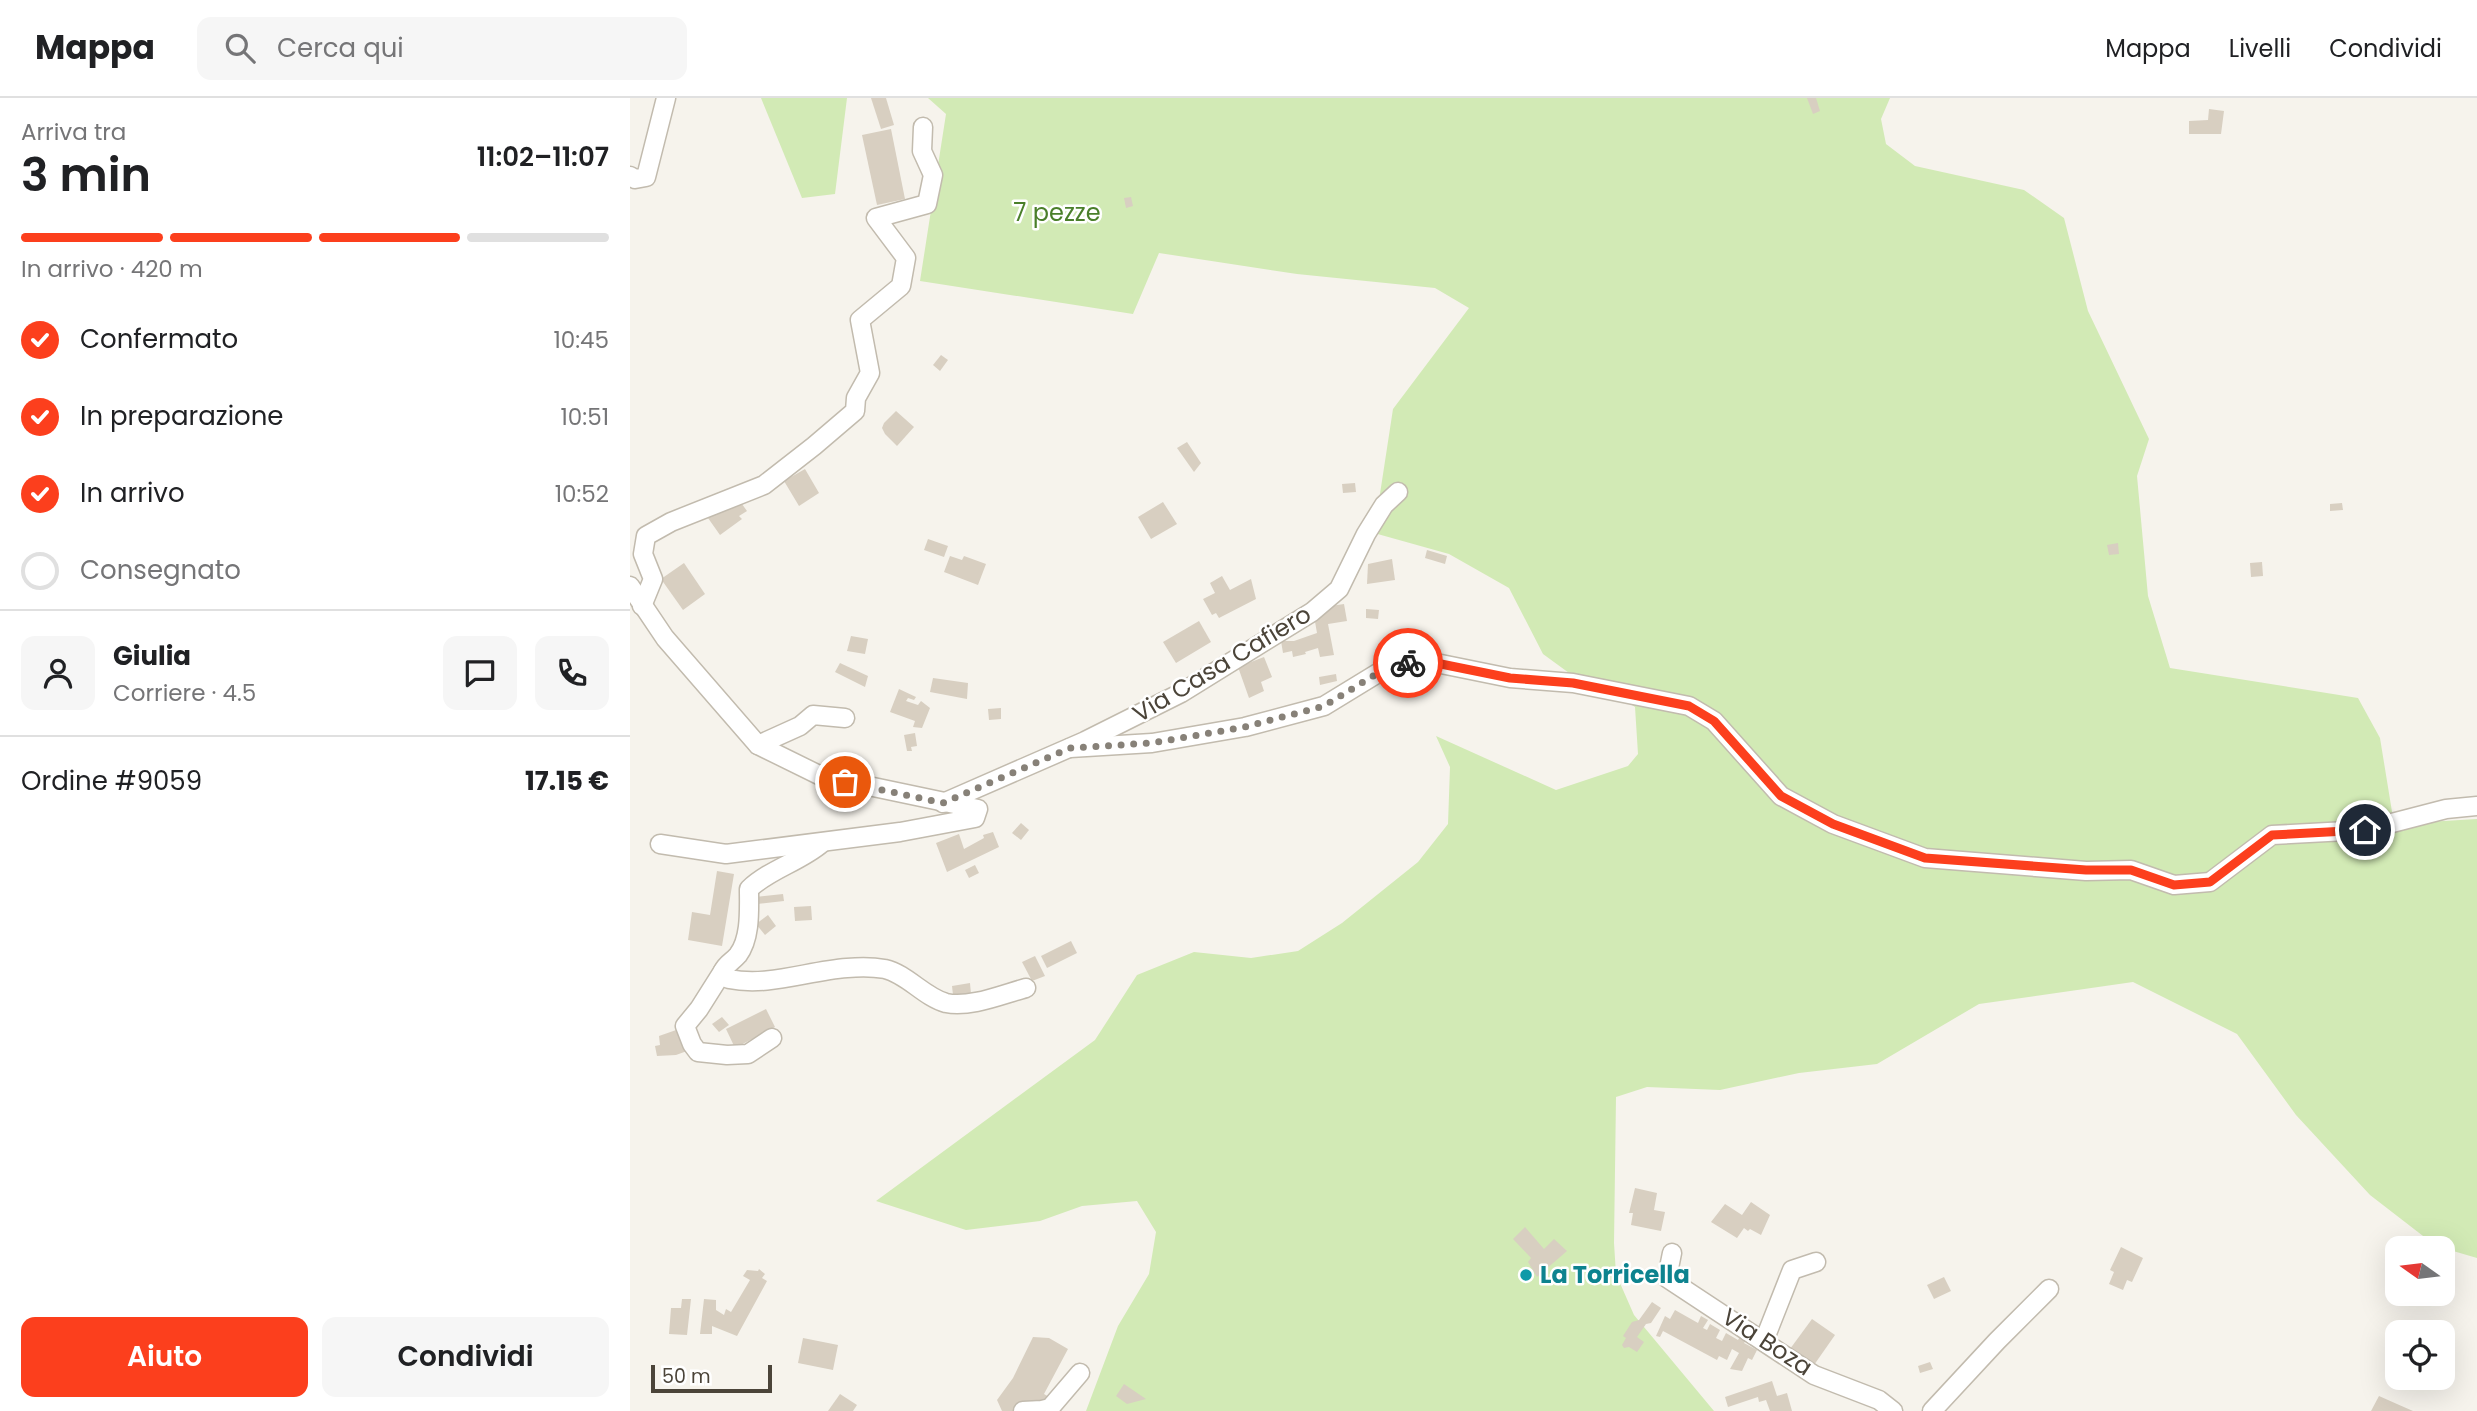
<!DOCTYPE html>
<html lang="it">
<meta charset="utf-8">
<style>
:root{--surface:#fff;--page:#f6f6f6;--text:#202124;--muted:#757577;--line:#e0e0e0;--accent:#fc3f1d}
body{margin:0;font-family:Poppins,sans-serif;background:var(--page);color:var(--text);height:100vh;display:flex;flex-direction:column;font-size:26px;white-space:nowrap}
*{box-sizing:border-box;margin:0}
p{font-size:23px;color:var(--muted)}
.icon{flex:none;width:38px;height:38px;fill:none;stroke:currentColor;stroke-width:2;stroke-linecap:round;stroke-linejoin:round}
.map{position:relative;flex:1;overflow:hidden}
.side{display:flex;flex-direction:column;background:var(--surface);width:630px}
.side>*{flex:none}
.needle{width:46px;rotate:284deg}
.tools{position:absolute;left:1755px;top:1138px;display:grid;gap:14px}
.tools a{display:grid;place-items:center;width:70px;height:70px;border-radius:14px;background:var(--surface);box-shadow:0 7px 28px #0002;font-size:35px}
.scale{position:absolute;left:21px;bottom:18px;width:121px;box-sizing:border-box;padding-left:7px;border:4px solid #4b4439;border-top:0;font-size:19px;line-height:24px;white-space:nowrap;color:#4b4439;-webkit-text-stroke:5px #fff;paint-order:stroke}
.pin{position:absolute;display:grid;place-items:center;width:60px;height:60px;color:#fff;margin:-30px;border:4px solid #fff;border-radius:50%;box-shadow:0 2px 7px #0007}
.courier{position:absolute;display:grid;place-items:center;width:70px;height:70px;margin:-35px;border:5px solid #fc3f1d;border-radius:50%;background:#fff;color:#222;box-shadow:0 2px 9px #0007}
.headline em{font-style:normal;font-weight:600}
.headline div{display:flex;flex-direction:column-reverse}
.headline{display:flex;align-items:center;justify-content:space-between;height:119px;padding:0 21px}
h1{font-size:46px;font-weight:600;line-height:52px}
.bar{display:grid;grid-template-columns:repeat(4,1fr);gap:10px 7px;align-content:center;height:84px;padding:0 21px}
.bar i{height:9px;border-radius:5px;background:var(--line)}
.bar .current{background:var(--accent)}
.bar p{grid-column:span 4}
.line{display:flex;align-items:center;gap:18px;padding:0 21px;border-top:2px solid var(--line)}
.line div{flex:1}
.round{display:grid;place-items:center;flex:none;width:74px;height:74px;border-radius:14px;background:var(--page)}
ol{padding:0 21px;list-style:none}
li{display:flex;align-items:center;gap:21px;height:77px}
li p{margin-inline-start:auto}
li .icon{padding:7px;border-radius:50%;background:var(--accent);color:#fff;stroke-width:4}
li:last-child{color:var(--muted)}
li i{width:38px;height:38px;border:4px solid var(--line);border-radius:50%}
.action{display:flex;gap:14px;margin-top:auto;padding:14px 21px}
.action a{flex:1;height:80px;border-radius:14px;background:var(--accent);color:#fff;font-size:28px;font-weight:600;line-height:80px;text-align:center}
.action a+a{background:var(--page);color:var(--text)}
header{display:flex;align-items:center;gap:42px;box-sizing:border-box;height:98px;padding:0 35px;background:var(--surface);border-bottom:2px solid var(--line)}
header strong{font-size:33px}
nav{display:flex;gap:38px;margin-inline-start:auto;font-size:24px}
.search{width:490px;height:63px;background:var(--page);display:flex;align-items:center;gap:18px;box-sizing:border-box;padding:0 24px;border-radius:14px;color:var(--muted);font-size:26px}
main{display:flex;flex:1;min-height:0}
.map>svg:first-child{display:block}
</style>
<header>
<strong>Mappa</strong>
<div class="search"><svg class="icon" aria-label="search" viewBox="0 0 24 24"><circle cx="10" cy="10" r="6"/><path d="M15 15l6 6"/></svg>Cerca qui</div>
<nav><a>Mappa</a><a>Livelli</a><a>Condividi</a></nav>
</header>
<main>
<section class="side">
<div class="headline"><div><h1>3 min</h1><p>Arriva tra</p></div><em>11:02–11:07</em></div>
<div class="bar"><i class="current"></i><i class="current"></i><i class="current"></i><i></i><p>In arrivo · 420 m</p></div>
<ol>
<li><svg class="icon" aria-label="check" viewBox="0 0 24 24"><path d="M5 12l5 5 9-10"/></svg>Confermato<p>10:45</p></li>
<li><svg class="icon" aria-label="check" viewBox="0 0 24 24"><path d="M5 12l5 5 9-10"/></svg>In preparazione<p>10:51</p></li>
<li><svg class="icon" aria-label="check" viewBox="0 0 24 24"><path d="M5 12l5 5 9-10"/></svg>In arrivo<p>10:52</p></li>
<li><i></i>Consegnato</li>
</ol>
<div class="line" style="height:126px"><a class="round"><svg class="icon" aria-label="person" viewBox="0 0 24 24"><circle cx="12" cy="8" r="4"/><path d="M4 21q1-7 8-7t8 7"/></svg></a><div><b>Giulia</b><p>Corriere · 4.5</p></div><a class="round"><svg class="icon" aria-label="chat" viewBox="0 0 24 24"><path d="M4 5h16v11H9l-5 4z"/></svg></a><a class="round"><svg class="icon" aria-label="phone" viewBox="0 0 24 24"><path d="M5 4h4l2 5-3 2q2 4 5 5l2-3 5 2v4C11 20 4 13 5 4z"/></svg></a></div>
<div class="line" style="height:91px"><div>Ordine #9059</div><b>17.15 €</b></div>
<div class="action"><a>Aiuto</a><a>Condividi</a></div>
</section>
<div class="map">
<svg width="1847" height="1313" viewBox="0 0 1847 1313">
<rect width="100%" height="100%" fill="#f6f3ec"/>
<g fill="#d2eab5">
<polygon points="131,0 217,0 205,96 172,100"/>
<polygon points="298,0 1260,0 1251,21 1256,46 1285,68 1394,92 1434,120 1458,213 1519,341 1507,378 1518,498 1540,570 1728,600 1750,640 1764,726 1847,721 1847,1160 1806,1148 1740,1097 1666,1017 1607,936 1503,884 1349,906 1247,966 1169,975 1090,992 1017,989 986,999 984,1145 986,1176 1004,1217 1084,1313 456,1313 488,1228 519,1176 526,1134 507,1103 452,1108 410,1123 336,1132 246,1103 465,942 507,877 564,854 621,860 668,853 712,825 788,764 818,726 820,669 806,638 926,692 998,668 1008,656 1005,609 981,593 950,583 913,556 879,490 819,456 744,435 763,311 839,210 805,190 667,176 529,155 503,216 290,183 316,16"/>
</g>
<g fill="#d8cfc1">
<polygon points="241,0 256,0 264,27 251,31"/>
<polygon points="1177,0 1186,0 1190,13 1183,16"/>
<polygon points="1579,11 1594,13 1591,36 1559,36 1559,23 1578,22"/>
<polygon points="261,31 275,101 247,107 232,37"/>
<polygon points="501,99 503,108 496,110 494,100"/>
<polygon points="311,257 318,262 310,273 303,267"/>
<polygon points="266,313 284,329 267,348 255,336 252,330 254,325"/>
<polygon points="557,344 571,365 564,374 547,350"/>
<polygon points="175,371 189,395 169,408 154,383"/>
<polygon points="725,385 726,394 713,395 712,386"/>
<polygon points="109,402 117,413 109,418 112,421 90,437 78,420 98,406"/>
<polygon points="533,404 547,426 521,441 508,419"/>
<polygon points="1712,405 1713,412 1700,413 1700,406"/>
<polygon points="298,441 318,448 314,459 294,452"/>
<polygon points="1488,445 1489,456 1479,457 1477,447"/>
<polygon points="797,452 817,458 815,466 795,460"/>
<polygon points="320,458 332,462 334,458 356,466 348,487 314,474"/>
<polygon points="762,461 765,482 737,486 738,466"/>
<polygon points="1632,464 1633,478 1621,479 1620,465"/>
<polygon points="54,465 75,496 53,512 31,481"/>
<polygon points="592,478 600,492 621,481 626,501 589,520 586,515 582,517 573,501 585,495 580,485"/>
<polygon points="714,506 717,523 698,526 704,557 690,559 688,550 675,554 676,556 663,559 662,553 653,555 651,543 664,543 687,535 684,518 694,517 694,509"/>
<polygon points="736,511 749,512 748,521 736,520"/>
<polygon points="569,523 581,544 546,565 533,544"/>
<polygon points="221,538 238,541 235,556 217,553"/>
<polygon points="634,559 642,579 631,584 634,593 619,600 608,569"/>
<polygon points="210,565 238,578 235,589 205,574"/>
<polygon points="706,576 707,583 690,587 689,579"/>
<polygon points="303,580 338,585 337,601 300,594"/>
<polygon points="269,591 286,599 284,602 278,600 276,603 288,607 291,603 300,610 292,630 283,629 285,623 260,614"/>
<polygon points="371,610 371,621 359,622 358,611"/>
<polygon points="285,635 287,648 281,649 282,653 277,653 274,637"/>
<polygon points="391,725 399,732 391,742 382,735"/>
<polygon points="363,734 369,749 317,774 306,745 329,736 334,751 354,740 353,737"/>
<polygon points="345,767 349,775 339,780 335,772"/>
<polygon points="87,773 104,776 92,848 58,842 62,814 80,817"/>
<polygon points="153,796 154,803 127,806 126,799"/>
<polygon points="181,808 182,822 165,823 164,809"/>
<polygon points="138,817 146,828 135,837 126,826"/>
<polygon points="441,843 447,855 417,870 411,858"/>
<polygon points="405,858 415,878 402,883 392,864"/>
<polygon points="340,885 341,896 323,897 322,888"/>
<polygon points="136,911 145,929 105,950 96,931"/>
<polygon points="92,919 99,927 89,934 82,926"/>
<polygon points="49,931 57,953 46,957 27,958 25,948 30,947 29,938"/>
<polygon points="1005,1090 1027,1095 1024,1112 1035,1114 1031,1133 1001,1127 1003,1115 999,1115"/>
<polygon points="1121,1104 1140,1117 1131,1137 1120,1131 1118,1133 1114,1130 1107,1140 1081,1124 1095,1106 1112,1117"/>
<polygon points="895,1129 914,1151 924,1141 937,1153 907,1179 898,1164 901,1160 883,1141"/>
<polygon points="1491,1149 1513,1160 1502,1184 1497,1182 1493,1192 1479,1186 1484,1174 1480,1172"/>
<polygon points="129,1171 135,1176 132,1180 137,1183 107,1238 82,1228 82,1236 70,1236 74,1201 86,1202 86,1212 94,1217 96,1211 101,1214 120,1182 113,1178 117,1172 128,1173"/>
<polygon points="1314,1179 1321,1193 1304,1201 1297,1187"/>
<polygon points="52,1201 61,1201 57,1237 39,1236 41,1210 51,1210"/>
<polygon points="1022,1204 1031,1210 1021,1225 1016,1226 1007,1239 1014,1244 1007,1254 999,1249 994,1250 992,1247 996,1240 993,1238 1002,1224 1009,1222"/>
<polygon points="1045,1212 1068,1225 1071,1218 1078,1222 1073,1230 1077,1232 1080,1226 1090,1232 1086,1240 1092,1243 1096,1235 1108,1242 1111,1237 1119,1239 1114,1245 1127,1252 1122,1262 1118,1260 1112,1273 1100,1271 1109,1255 1102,1251 1097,1262 1089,1258 1087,1262 1033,1233 1030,1239 1026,1238 1035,1218 1040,1221"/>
<polygon points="1182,1221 1205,1237 1184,1267 1160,1251"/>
<polygon points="403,1239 419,1240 438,1251 414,1296 419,1299 416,1305 387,1308 383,1313 372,1313 367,1302 383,1280"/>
<polygon points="173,1240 208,1247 203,1272 168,1265"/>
<polygon points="1300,1264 1303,1271 1290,1275 1288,1268"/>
<polygon points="1142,1283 1147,1298 1157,1295 1162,1313 1140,1313 1136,1302 1129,1304 1128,1299 1098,1309 1095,1299"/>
<polygon points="494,1286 516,1301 497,1306 486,1298"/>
<polygon points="210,1296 227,1307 223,1313 198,1313"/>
<polygon points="1749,1298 1767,1306 1783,1313 1741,1313"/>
</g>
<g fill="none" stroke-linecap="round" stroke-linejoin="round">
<defs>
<g id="minor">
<polyline points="0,78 5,81 16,79 36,0"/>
<polyline points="0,488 35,540 128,647 191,678 348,711 345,720 270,734 96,756 30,746"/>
<polyline points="12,508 23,481 13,456 16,438 41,424 134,387 184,348 225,313 226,300 240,275 230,222 271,188 276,160 246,120 297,106 303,77 292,53 293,29"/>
<polyline points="128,647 170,628 183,617 215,620"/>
<polyline points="440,650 522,645 615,629 694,608 766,564 811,566 880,580 943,585 1059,608 1084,623 1151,698 1203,726 1295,760 1456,773 1501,772 1544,787 1580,784 1642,737 1735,732 1816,711 1847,708"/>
<polyline points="313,705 455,643 551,595 682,514 709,491 736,436 754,407 768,394"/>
<path d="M 192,745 C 170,764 140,771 119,791 C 119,811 121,840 108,857 C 102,864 97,865 93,873 L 99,881 C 138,889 177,873 217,870 C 228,869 244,869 255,871 C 277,876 294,899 316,905 C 341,910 373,896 396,890"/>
<polyline points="93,873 69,911 55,928 62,946 68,954 97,957 118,956 142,940"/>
<polyline points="1042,1155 1037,1180 1184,1277 1249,1302 1263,1313"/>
<polyline points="1134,1243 1162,1172 1186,1164"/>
<polyline points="393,1313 412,1312 420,1310 450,1275"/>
<polyline points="1302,1313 1367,1243 1419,1191"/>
</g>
</defs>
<use href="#minor" stroke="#c2bbae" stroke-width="21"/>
<use href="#minor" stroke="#fff" stroke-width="18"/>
</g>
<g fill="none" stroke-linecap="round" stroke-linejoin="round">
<polyline stroke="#878178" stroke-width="7" stroke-dasharray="0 12.6" points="215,684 313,705 440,650 522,645 615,629 694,608 766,564 778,565"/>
<polyline stroke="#fc3f1d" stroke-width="9" points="778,565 811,566 880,580 943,585 1059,608 1084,623 1151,698 1203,726 1295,760 1456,772 1501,772 1544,787 1580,784 1642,737 1735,732"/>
</g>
<circle fill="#0f9aa8" stroke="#fff" stroke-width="2.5" cx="896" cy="1177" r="7"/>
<g text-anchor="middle" stroke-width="5" stroke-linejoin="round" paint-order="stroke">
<g font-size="24" fill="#4a7f2a" stroke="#fff">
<text x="427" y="123">7 pezze</text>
</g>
<g font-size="24" fill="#4b4439" stroke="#fff">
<text transform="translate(592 566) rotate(-31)" y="8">Via Casa Cafiero</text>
<text transform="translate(1137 1244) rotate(33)" y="8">Via Boza</text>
</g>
<g font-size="24" font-weight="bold" fill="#0d838f" stroke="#fff" text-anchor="start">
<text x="910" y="1185">La Torricella</text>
</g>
</g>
</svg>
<div class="tools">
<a><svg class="needle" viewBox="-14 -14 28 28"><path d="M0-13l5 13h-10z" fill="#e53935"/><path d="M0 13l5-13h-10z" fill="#757577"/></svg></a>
<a><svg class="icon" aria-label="locate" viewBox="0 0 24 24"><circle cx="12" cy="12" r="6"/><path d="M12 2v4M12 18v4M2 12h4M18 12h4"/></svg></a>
</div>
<div class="scale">50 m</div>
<div class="pin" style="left:215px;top:684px;background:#ea580c"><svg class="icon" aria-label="bag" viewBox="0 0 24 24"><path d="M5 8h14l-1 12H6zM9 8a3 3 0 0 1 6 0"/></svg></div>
<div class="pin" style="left:1735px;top:732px;background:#1f2937"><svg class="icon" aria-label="home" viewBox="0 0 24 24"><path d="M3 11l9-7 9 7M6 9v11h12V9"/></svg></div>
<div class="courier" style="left:778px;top:565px"><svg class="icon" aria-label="bike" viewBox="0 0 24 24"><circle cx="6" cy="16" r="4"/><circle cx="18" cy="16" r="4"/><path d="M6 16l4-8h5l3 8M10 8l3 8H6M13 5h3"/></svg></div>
</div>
</main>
